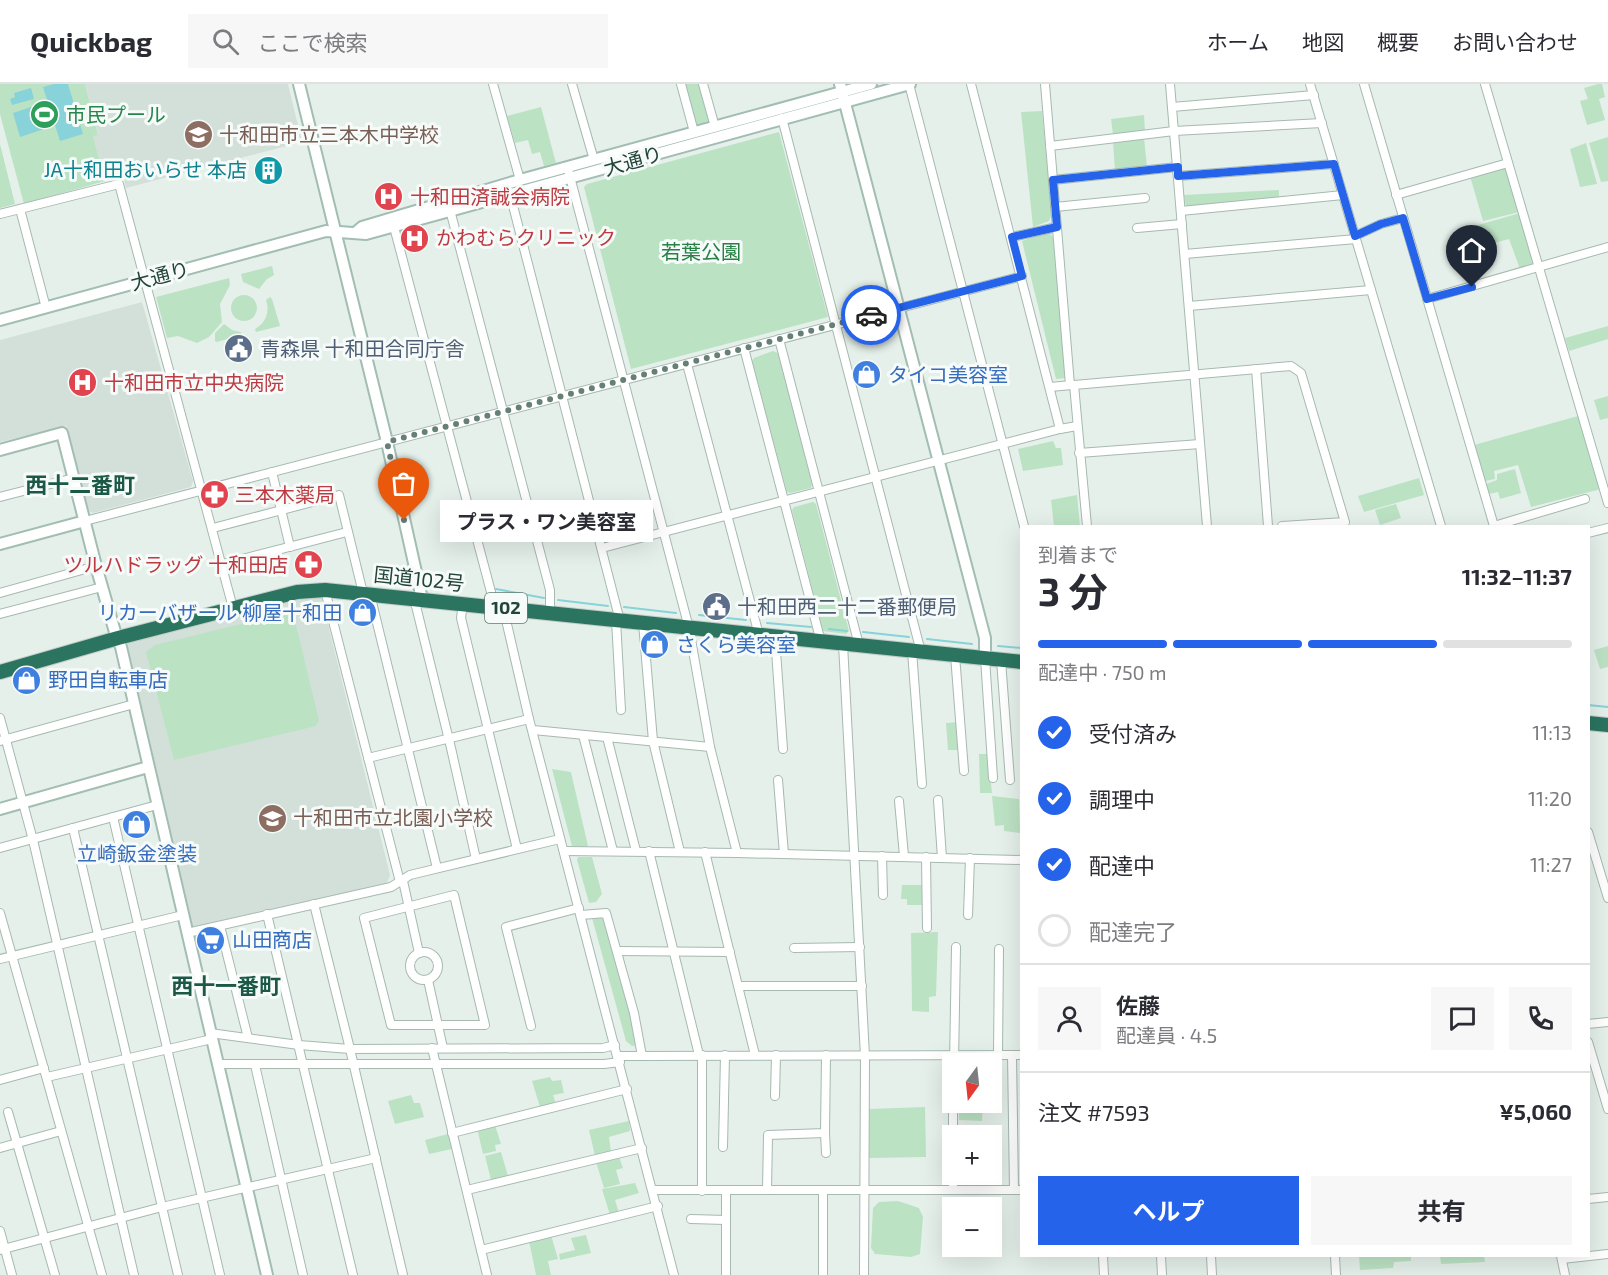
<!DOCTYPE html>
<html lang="ja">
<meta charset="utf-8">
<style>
:root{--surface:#fff;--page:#f7f7f7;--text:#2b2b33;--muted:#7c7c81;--line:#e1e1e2;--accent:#2563eb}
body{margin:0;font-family:"Exo 2","Noto Sans JP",sans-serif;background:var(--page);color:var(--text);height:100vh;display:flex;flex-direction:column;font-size:22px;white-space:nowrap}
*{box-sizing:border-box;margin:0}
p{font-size:20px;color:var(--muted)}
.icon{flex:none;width:33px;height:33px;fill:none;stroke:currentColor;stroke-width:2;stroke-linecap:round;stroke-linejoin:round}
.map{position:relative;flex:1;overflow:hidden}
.drawer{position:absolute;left:1020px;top:441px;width:570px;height:732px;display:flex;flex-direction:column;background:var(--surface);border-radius:0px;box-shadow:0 6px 24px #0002}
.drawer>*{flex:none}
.needle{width:39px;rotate:195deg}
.controls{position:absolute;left:942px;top:969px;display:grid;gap:12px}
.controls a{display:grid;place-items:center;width:60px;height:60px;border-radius:0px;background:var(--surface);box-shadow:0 6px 24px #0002;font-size:30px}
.pin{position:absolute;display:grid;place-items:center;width:51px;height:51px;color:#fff;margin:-62px -26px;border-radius:50% 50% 50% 0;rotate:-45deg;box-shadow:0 0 6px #0007}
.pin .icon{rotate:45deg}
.courier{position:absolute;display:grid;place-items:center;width:60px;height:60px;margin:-30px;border:4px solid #2563eb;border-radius:50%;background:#fff;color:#222;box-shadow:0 2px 8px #0007}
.bubble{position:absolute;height:42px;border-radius:0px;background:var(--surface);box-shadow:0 6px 24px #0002;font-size:20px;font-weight:700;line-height:42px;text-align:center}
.head em{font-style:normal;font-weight:700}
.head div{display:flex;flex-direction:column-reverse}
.head{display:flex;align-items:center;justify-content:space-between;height:102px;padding:0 18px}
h1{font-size:39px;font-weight:700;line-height:45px}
.bar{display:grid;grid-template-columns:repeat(4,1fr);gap:9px 6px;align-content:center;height:72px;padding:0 18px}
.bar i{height:8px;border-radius:4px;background:var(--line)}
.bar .on{background:var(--accent)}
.bar p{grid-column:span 4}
.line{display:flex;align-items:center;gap:15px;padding:0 18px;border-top:2px solid var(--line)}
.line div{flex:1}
.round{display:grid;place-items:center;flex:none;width:63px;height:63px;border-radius:0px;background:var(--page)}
ol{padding:0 18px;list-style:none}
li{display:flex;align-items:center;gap:18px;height:66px}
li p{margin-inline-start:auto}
li .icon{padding:6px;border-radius:50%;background:var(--accent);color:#fff;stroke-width:4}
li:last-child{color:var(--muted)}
li i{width:33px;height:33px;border:3px solid var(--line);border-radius:50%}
.primary-button{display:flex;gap:12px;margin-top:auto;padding:12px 18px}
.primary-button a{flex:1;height:69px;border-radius:0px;background:var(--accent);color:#fff;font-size:24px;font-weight:700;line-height:69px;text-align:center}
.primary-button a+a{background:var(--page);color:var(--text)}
header{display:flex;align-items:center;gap:36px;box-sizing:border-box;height:84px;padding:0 30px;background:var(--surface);border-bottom:2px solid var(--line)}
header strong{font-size:28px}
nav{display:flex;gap:33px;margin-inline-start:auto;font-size:21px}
.search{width:420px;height:54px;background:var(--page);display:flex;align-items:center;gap:15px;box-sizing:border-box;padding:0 21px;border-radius:0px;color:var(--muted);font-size:22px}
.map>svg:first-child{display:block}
</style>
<header>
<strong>Quickbag</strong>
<div class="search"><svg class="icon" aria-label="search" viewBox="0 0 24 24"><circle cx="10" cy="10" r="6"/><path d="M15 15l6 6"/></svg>ここで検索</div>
<nav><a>ホーム</a><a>地図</a><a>概要</a><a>お問い合わせ</a></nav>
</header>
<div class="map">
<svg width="1608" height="1191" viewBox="0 0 1608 1191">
<rect width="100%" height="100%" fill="#e5f0ea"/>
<g fill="#d3e0d9">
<polygon points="85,0 288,0 302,58 126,104 124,94 105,97 93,52 98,50"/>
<polygon points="142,218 193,397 191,403 93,429 89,427 66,342 0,358 0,256"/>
<polygon points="321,512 390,791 387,799 193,843 127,559 292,515"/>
</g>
<g fill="#bce2c4">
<polygon points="0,0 85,0 98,51 93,52 105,97 24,120 0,30"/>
<polygon points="684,0 700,0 710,37 696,41"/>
<polygon points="1598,0 1602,0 1605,13 1599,15 1605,36 1587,41 1580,17 1588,15 1584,4"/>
<polygon points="541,23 556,79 544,82 540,68 532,70 528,56 515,59 507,32"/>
<polygon points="1042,27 1052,130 1049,137 1033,143 1021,28"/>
<polygon points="1144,31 1145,47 1113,51 1111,35"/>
<polygon points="779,48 828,233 631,285 584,103 587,100"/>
<polygon points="1608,53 1608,97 1601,98 1589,59"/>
<polygon points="1144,54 1147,83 1115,86 1113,58"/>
<polygon points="1586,59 1597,100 1580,103 1570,65"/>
<polygon points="0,60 15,120 0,124"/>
<polygon points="1506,82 1519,128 1483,137 1470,92"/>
<polygon points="1279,106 1279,115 1186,123 1184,111"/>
<polygon points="1520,129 1536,180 1520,185 1509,155 1474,164 1468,144"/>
<polygon points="1048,148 1053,153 1066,294 1056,295 1022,157"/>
<polygon points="272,182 274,191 267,195 259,205 243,198 241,190"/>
<polygon points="229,194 230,201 220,220 222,238 209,253 197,259 178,252 167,254 156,213"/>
<circle cx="244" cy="224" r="13"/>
<path d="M 270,213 L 272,215 L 280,242 L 256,248 L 255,245 C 266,239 270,228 266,216 Z"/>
<polygon points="224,240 232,246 241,248 241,251 217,258 215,257 215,249"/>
<polygon points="1608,242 1608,255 1569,267 1565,254"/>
<polygon points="773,267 778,269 812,400 811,404 790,409 787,408 752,277 754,274"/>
<polygon points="1608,312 1608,334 1600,336 1594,316"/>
<polygon points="1578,332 1601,405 1531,423 1518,381 1494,387 1495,395 1485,397 1474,361"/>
<polygon points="1053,357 1056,364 1061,364 1063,381 1023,387 1018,365"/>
<polygon points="1515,385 1521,409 1500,415 1498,408 1489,410 1486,400 1497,396 1497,390"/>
<polygon points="1419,394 1424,411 1364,428 1358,412"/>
<polygon points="1077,411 1080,442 1054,442 1051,416"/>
<polygon points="813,418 816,420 849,547 846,550 823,547 792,426 794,423"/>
<polygon points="1396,420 1401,434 1380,441 1375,426"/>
<polygon points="286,529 295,537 319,636 316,642 174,676 146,568 155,561"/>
<polygon points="1608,562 1608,583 1600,585 1594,566"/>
<polygon points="958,638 960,666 948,666 946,639"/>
<polygon points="979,670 988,670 992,709 980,709"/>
<polygon points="552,685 571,688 588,762 581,763 572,762"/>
<polygon points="992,712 1019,715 1020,749 1004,747 1004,741 995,742"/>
<polygon points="578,773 592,773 602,810 596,818 589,819 577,776"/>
<polygon points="902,801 922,801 922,821 907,821 907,815 901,815"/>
<polygon points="597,832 604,834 620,880 637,961 632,962 626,957 592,834"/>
<polygon points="938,848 936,912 929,913 929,928 912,927 911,849"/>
<polygon points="550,993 552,997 561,996 564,1009 553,1011 556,1020 540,1023 532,997"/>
<polygon points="411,1011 414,1019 420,1019 424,1033 395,1040 388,1017"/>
<polygon points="959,1019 983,1019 982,1037 959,1036"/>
<polygon points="925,1023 926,1073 869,1074 868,1025"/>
<polygon points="629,1037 630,1047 609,1053 611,1068 595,1072 589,1046"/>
<polygon points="495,1041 501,1060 495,1061 496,1067 483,1070 477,1044"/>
<polygon points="448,1050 452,1065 429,1070 425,1056"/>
<polygon points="501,1068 508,1092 491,1096 485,1072"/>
<polygon points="619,1073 623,1084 616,1086 620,1100 604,1104 596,1078"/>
<polygon points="635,1099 639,1109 615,1116 619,1129 610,1131 602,1105"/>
<polygon points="898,1117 919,1124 923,1133 920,1170 911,1173 875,1170 871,1164 873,1124 879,1118"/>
<polygon points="551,1151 558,1175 548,1177 551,1191 536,1191 529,1157"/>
<polygon points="586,1151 591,1169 560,1176 559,1170 575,1166 571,1154"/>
<polygon points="1359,1172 1411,1172 1411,1177 1394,1178 1393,1184 1360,1186"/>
<polygon points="1440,1172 1484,1172 1485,1178 1441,1180"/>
</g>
<g fill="#88d2d9">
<polygon points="54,0 68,0 83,50 60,57 43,3"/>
<polygon points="31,4 34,15 12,21 10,15 15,13 14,9"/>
<polygon points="37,21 44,45 20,53 13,29"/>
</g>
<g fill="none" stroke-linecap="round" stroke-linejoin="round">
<g stroke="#88d2d9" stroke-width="2">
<polyline points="496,505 544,514"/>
<polyline points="558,516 608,522"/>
<polyline points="624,523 676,529"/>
<polyline points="699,531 746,536"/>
<polyline points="767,539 811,543"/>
<polyline points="829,545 847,547"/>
<polyline points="863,548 909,553"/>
<polyline points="927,555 972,560"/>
<polyline points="998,562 1022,564"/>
<polyline points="1588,621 1608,623"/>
</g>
<defs>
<g id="street">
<polyline points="493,0 520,96"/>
<polyline points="572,0 594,76"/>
<polyline points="681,0 694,48"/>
<polyline points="703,0 715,43"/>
<polyline points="909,0 1024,442"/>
<polyline points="971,0 1060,345"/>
<polyline points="1045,0 1070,301"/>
<polyline points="1170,0 1207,442"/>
<polyline points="1310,0 1441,442"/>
<polyline points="1364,0 1494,442"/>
<polyline points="1485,0 1608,419"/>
<polyline points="1172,23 1314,11"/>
<polyline points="782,34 921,568"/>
<polyline points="1050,62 1174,47 1322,39"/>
<polyline points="569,89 689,544 710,663 737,769"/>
<polyline points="1178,92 1334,80"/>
<polyline points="1053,96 1177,83"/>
<polyline points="510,110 620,537"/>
<polyline points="1396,111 1508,79"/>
<polyline points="1055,123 1145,114"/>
<polyline points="20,125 46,224"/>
<polyline points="450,126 550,506 550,529"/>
<polyline points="1181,127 1343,111"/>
<polyline points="0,130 119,100 233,524"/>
<polyline points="394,143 495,523"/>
<polyline points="1137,144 1182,140"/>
<polyline points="1355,152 1381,140 1403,134"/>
<polyline points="1012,153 1057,143"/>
<polyline points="1185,170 1356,155"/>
<polyline points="1427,215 1608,163"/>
<polyline points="1189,222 1371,206"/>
<polyline points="779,255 859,561"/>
<polyline points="744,264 821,558"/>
<polyline points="687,280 759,551"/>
<polyline points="1256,285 1268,442"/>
<polyline points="1050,303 1072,301"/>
<polyline points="1079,369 1200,360"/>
<polyline points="272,388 290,463"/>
<polyline points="0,413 74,394"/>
<polyline points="85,437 1022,192"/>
<polyline points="1087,442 1074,301 1291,282 1301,289 1345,438 1282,442"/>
<polyline points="1494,442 1585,415"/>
<polyline points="213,444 339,411 363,509"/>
<polyline points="1588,449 1608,444"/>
<polyline points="602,464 1060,345 1077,342"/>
<polyline points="223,480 347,448"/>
<polyline points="325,506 400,798"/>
<polyline points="0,509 96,482"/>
<polyline points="370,510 437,784"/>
<polyline points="414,514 451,664 476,775"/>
<polyline points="463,519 461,534 517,765"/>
<polyline points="503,523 529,635 674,1191"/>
<polyline points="0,530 102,503"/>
<polyline points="616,536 621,626"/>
<polyline points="643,539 653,657 680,768"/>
<polyline points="775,553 783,665"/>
<polyline points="843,560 865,972 864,1191"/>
<polyline points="912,567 922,700"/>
<polyline points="955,571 964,687"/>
<polyline points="985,574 993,694"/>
<polyline points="1001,576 1010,696"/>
<polyline points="0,634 33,756 134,1191"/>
<polyline points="533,646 710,663"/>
<polyline points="583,651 613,767"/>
<polyline points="607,653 636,767"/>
<polyline points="0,657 134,620"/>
<polyline points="368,674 529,635"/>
<polyline points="778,696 784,770"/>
<polyline points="938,716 942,774"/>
<polyline points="899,717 904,772"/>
<polyline points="157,721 113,733 220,1191"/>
<polyline points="73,744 178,1191"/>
<polyline points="1588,748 1608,814"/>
<polyline points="0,764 113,733"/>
<polyline points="564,767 737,769 1022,776"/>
<polyline points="649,767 699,971"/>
<polyline points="705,768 755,971"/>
<polyline points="882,772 883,811"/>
<polyline points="926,773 927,844"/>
<polyline points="403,797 419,869"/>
<polygon points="454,811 485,941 391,941 364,834"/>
<polyline points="314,820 350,965 403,1191"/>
<polyline points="0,829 102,1191"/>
<polyline points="267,830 353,1191"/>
<polyline points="581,831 606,829 634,929 642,972"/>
<polyline points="968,831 970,774"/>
<polyline points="220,842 248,954"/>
<polyline points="187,849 391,803 410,791 560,755"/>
<polyline points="794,864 860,863"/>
<polyline points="618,867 730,868"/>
<circle cx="424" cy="882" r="14"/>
<polyline points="0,875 183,831"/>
<polyline points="428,896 443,964"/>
<polyline points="739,902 862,902"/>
<polyline points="1588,940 1608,938"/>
<polyline points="531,942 506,843 579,824"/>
<polyline points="210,949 299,961 350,965 603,964 615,961"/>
<polyline points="1588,958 1608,1025"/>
<polyline points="432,964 487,1191"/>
<polyline points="998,971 999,865"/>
<polyline points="1012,971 1014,1106"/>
<polyline points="618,972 1022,971"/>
<polyline points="218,980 604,980 620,978"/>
<polyline points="954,980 956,863"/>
<polyline points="255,981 303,1191"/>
<polyline points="47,993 212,955"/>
<polyline points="0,996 44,984"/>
<polyline points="775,1012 776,971"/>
<polyline points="8,1028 55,1191"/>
<polyline points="452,1049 627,1005"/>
<polyline points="825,1049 826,1069"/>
<polyline points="953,1052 953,1018"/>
<polyline points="723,1063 725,971"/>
<polyline points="0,1064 61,1047"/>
<polyline points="467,1106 642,1064"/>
<polyline points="653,1106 1022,1106"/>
<polyline points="726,1106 726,1191"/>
<polyline points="767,1106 768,1051 825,1049 826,971"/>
<polyline points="953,1106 953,1090"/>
<polyline points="702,1107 702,971"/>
<polyline points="823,1107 823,1191"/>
<polyline points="1588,1115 1608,1113"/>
<polyline points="691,1135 726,1136"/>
<polyline points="0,1147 12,1191"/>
<polyline points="0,1166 162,1123 376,1074"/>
<polyline points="481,1166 658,1122"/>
<polyline points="1103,1172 1104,1191"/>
<polyline points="1161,1172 1162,1191"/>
<polyline points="1211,1172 1212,1191"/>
<polyline points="1335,1172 1336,1191"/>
<polyline points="1561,1172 1565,1191"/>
<polyline points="1562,1175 1608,1170"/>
</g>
<g id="secondary">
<polyline points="299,0 387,358 422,515"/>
<polyline points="840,0 985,554 985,574"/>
<polyline points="355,149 362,143 520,96 871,0"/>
<polyline points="0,236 326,147 366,150 910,0"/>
<polyline points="0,366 62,349 96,482 115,548 121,563 267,1191"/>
<polyline points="0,460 85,437"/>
<polyline points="0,725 148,683"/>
</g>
<g id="highway">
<polyline points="0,588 118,554 297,508 325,506 1022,578"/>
<polyline points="1588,639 1608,641"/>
</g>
</defs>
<use href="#street" stroke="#a7b9b1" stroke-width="10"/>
<use href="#secondary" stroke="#a2bdb2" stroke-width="14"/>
<use href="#highway" stroke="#c1cbc8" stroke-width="16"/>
<use href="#street" stroke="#fff" stroke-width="8"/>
<use href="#secondary" stroke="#fff" stroke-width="10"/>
<use href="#highway" stroke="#2a7460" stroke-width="14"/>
</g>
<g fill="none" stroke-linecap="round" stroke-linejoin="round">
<polyline stroke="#668077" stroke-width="6" stroke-dasharray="0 10.8" points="404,436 387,358 871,231"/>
<polyline stroke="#2563eb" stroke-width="8" points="871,231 1022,192 1012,153 1057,143 1053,96 1178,83 1178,92 1334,80 1355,152 1381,140 1403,134 1427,215 1472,203"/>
</g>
<defs>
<symbol id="stadium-disc" viewBox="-11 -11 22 22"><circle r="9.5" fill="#2e9e5b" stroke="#f6fbf9"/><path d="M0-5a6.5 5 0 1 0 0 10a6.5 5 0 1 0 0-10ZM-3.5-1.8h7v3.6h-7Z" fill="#fff"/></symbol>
<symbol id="school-disc" viewBox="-11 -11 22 22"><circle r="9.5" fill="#8d6e63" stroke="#f6fbf9"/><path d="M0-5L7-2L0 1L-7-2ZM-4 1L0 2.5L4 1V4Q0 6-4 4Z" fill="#fff"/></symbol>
<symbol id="building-disc" viewBox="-11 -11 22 22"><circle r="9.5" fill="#0f9aa8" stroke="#f6fbf9"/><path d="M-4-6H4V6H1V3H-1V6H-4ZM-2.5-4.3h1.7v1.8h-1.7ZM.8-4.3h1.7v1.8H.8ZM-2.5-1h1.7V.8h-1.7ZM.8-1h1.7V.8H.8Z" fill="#fff"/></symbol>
<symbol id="hospital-disc" viewBox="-11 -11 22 22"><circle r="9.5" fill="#e0444e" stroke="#f6fbf9"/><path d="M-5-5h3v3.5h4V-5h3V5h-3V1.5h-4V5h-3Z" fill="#fff"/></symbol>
<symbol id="civic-disc" viewBox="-11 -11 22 22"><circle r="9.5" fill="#5c6f8a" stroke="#f6fbf9"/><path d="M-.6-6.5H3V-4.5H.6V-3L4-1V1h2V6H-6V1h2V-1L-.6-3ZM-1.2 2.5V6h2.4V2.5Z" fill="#fff"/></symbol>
<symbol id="shop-disc" viewBox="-11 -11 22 22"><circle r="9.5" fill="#3f7fe0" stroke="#f6fbf9"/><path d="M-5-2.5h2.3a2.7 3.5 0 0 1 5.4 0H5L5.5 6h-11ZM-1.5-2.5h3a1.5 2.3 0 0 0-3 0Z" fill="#fff"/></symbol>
<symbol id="pharmacy-disc" viewBox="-11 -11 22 22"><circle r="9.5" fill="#e0444e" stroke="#f6fbf9"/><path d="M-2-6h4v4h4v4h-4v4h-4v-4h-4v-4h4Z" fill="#fff"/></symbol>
<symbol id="supermarket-disc" viewBox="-11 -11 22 22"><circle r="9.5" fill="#3f7fe0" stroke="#f6fbf9"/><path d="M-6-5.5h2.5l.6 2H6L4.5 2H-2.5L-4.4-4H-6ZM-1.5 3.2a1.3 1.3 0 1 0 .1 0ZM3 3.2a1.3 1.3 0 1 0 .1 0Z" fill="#fff"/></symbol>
</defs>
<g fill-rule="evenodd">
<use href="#stadium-disc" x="28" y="14" width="33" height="33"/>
<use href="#school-disc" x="182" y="34" width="33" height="33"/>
<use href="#building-disc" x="252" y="70" width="33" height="33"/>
<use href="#hospital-disc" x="372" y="96" width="33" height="33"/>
<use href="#hospital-disc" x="398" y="138" width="33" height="33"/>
<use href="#civic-disc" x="222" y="248" width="33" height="33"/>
<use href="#shop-disc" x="850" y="274" width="33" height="33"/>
<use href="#hospital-disc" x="66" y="282" width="33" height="33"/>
<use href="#pharmacy-disc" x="198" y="394" width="33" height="33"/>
<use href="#pharmacy-disc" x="292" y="464" width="33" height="33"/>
<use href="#civic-disc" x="700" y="506" width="33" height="33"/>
<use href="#shop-disc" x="346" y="512" width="33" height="33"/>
<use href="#shop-disc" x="638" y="544" width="33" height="33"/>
<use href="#shop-disc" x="10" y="580" width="33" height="33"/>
<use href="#school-disc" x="256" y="718" width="33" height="33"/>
<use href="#shop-disc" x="120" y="724" width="33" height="33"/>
<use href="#supermarket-disc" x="194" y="840" width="33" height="33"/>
</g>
<g text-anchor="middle" stroke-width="6" stroke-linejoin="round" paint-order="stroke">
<rect fill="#f6fbf9" stroke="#627b73" stroke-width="1.5" x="485" y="509" width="42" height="30" rx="4.5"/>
<g font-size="18" font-weight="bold" fill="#224439">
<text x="506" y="530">102</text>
</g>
<g font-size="20" fill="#27864d" stroke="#f6fbf9" text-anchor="start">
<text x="66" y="38">市民プール</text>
</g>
<g font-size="20" fill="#785e54" stroke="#f6fbf9" text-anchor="start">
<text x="219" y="58">十和田市立三本木中学校</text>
<text x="293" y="741">十和田市立北園小学校</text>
</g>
<g font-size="20" fill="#224439" stroke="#f6fbf9">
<text transform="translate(633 77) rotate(-16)" y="7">大通り</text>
<text transform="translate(160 192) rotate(-15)" y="7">大通り</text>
<text transform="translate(419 495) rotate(6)" y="7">国道102号</text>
</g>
<g font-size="20" fill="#0d838f" stroke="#f6fbf9" text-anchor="end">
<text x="247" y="93">JA十和田おいらせ 本店</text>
</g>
<g font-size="20" fill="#be3a42" stroke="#f6fbf9" text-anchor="start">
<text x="410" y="120">十和田済誠会病院</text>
<text x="436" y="161">かわむらクリニック</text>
<text x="104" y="306">十和田市立中央病院</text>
<text x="235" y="418">三本木薬局</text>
<text x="288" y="488" text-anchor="end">ツルハドラッグ 十和田店</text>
</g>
<g font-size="20" fill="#278044" stroke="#f6fbf9">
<text x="701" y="175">若葉公園</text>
</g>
<g font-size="20" fill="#4e5e75" stroke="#f6fbf9" text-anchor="start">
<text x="260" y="272">青森県 十和田合同庁舎</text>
<text x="737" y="530">十和田西二十二番郵便局</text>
</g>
<g font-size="20" fill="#366cbe" stroke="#f6fbf9" text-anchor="start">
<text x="888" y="298">タイコ美容室</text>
<text x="342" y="536" text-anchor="end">リカーバザール 柳屋十和田</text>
<text x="676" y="568">さくら美容室</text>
<text x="48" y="603">野田自転車店</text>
<text x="137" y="777" text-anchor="middle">立崎鈑金塗装</text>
<text x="232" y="863">山田商店</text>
</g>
<g font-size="22" font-weight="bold" fill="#1b5946" stroke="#f6fbf9">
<text x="80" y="409">西十二番町</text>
<text x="226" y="910">西十一番町</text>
</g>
</g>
</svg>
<div class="controls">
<a><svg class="needle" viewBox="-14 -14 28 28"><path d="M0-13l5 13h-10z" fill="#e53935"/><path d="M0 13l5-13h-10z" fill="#7c7c81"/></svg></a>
<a>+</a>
<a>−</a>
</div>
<div class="pin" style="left:404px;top:436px;background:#ea580c"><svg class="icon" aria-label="bag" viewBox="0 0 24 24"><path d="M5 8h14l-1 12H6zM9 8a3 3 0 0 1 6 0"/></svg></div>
<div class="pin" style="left:1472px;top:203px;background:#1f2937"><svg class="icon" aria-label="home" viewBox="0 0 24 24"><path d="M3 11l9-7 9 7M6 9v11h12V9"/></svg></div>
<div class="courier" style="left:871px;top:231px"><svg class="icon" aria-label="car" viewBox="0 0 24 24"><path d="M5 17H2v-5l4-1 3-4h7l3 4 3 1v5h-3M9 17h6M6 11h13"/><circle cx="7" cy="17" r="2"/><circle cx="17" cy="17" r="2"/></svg></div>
<div class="bubble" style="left:440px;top:416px;width:213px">プラス・ワン美容室</div>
<section class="drawer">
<div class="head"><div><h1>3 分</h1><p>到着まで</p></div><em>11:32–11:37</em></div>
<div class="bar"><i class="on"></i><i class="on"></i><i class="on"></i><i></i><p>配達中 · 750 m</p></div>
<ol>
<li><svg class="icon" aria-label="check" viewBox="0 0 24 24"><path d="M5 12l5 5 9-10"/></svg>受付済み<p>11:13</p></li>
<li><svg class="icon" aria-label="check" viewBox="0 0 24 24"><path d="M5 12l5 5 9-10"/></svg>調理中<p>11:20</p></li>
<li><svg class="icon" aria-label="check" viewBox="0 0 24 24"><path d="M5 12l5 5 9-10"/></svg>配達中<p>11:27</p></li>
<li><i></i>配達完了</li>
</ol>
<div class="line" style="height:108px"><a class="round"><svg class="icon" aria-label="person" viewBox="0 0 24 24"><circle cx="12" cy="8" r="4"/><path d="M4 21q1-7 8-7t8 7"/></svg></a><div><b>佐藤</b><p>配達員 · 4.5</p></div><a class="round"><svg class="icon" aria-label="chat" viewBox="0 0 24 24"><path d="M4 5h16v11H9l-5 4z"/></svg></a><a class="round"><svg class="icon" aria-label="phone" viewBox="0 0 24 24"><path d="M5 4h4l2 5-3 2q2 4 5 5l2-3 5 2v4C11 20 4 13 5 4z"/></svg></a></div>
<div class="line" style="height:78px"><div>注文 #7593</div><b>¥5,060</b></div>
<div class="primary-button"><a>ヘルプ</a><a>共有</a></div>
</section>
</div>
